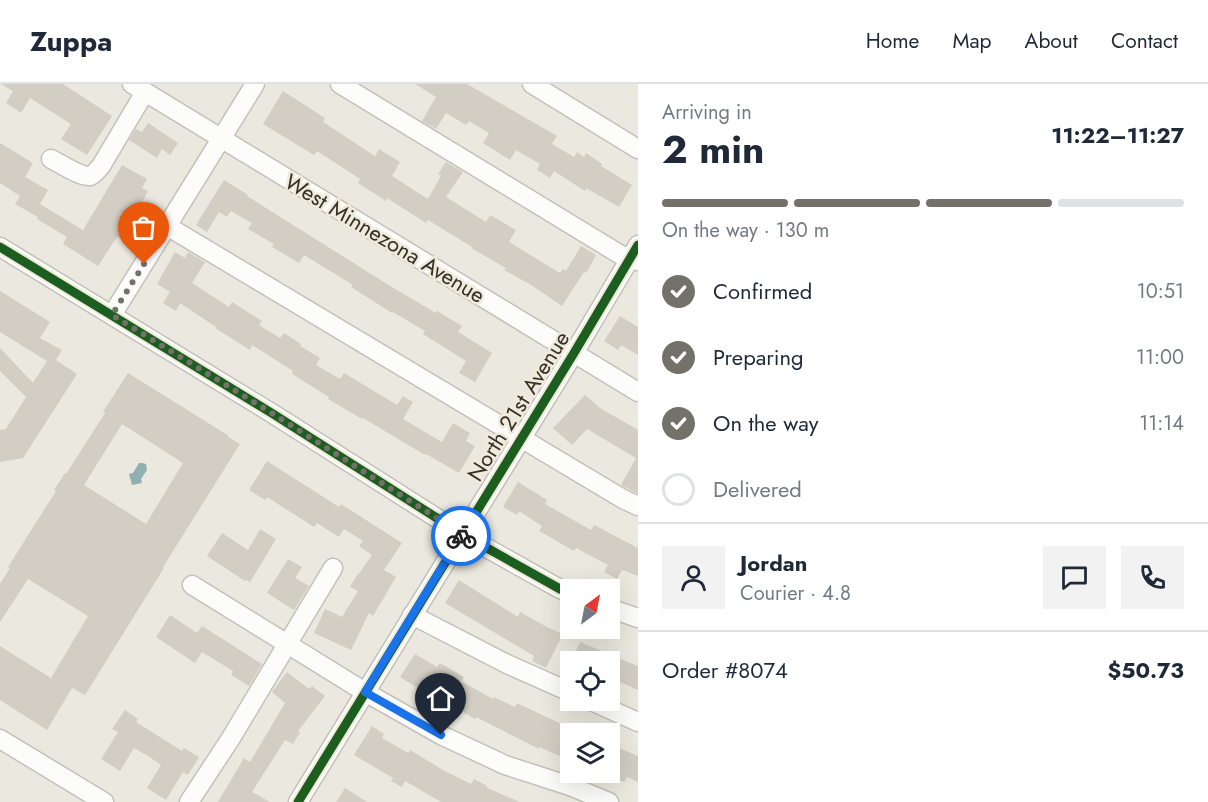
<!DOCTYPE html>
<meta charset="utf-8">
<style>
:root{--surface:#fff;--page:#f2f2f3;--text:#1f2937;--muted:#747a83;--line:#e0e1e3;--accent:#74716a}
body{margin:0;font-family:Jost,sans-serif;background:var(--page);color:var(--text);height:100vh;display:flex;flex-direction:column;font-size:22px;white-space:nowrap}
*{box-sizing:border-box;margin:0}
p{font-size:20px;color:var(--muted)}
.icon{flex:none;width:33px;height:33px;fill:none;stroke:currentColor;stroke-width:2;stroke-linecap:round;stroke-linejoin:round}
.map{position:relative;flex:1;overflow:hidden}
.details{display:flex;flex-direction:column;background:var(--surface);width:570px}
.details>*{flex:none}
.needle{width:39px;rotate:32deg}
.tools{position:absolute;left:560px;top:495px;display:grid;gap:12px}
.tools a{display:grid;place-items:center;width:60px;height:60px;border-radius:0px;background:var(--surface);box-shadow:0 6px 24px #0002;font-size:30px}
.pin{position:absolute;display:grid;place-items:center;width:51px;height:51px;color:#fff;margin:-62px -26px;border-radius:50% 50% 50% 0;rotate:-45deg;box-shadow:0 0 6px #0007}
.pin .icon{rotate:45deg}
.courier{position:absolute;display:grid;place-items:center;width:60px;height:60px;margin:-30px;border:4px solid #1a73e8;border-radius:50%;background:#fff;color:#222;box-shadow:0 2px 8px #0007}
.summary em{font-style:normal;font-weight:700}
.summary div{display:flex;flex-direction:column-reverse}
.summary{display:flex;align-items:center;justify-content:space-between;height:102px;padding:0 24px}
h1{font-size:39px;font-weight:700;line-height:45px}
.bar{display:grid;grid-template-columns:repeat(4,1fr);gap:9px 6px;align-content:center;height:72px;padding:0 24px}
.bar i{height:8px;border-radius:4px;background:var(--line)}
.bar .on{background:var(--accent)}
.bar p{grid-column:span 4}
.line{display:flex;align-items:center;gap:15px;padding:0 24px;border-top:2px solid var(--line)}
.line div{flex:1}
.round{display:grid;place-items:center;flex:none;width:63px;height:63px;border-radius:0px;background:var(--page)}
ol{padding:0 24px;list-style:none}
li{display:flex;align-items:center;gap:18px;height:66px}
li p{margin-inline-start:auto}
li .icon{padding:6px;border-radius:50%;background:var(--accent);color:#fff;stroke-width:4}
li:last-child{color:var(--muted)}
li i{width:33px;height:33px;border:3px solid var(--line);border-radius:50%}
header{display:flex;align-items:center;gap:36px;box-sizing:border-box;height:84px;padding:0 30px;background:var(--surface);border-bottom:2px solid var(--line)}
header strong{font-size:28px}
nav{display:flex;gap:33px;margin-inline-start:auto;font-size:21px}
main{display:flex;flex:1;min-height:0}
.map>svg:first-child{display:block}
</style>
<header>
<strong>Zuppa</strong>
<nav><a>Home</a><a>Map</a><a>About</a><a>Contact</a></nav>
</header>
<main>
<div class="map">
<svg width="638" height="718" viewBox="0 0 638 718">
<rect width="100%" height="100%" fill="#ebe8df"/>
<polygon fill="#90afaf" points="139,379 142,379 146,380 147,386 141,395 142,399 132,401 129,390 133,389"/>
<g fill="#d2cec4" fill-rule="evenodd">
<polygon points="1,0 63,0 112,32 87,71 61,55 71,40 30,14 21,29 6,19 13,7"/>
<polygon points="415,0 467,0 557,52 552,60 574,73 577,68 584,73 586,69 602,80 601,82 632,101 619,123 586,104 585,107 554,87 550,94 537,86 540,80 516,66 510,76 483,59 489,49 469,37 466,41 446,29 436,45 422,37 436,13"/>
<polygon points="283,7 325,34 323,38 375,72 379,65 400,78 392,92 428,115 441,92 438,90 446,78 463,88 446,113 486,138 490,131 516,146 509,158 560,189 563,185 566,187 581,162 596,171 586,189 584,188 562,222 531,201 504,186 506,184 471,164 472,163 428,136 426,139 387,114 386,117 358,99 360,95 317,67 314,71 263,40"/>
<polygon points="148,39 178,59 170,71 162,65 157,74 129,56 136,45 142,48"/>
<polygon points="0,59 33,79 25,93 48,106 40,120 83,146 122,81 147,95 142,104 148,107 141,120 139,119 119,154 117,153 98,182 63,160 67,153 37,135 38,133 15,120 20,112 0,99"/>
<polygon points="224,96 248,111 247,112 395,205 436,229 437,227 462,242 458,248 492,269 475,298 459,289 466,277 423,250 425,247 393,228 392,229 351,203 353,201 304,171 299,179 272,163 274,160 248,145 252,139 231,127 227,133 219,128 207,148 196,141"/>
<polygon points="175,168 185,174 188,168 205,178 192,199 229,223 232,218 262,237 259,241 280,254 284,249 301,260 300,262 320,274 316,281 340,295 344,289 397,321 403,312 413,318 403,335 442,358 453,339 470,349 466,357 475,362 459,389 426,370 425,371 363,334 362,335 328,315 329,313 292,290 293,287 252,261 250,266 215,244 216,243 180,219 176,227 163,219 170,208 157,200"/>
<polygon points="0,207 50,238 40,254 62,266 56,276 77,290 23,374 0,378 0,346 6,345 26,313 0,287 0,264 33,299 47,277 0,248"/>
<polygon points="620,232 638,243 638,271 621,261 618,266 604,257"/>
<path d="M 128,289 L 229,352 L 228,353 L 240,360 L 163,483 L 164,484 L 85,611 L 72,604 L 47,646 L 0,616 L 0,562 L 51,594 L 88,532 L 28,495 L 0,538 L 0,500 L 10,484 L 8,483 L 56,407 L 54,406 L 65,389 L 66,390 L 105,329 L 103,328 ZM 122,340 L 183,379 L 146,440 L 84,401 Z"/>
<polygon points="585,311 600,324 638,346 638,410 621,401 636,374 587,345 572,361 553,344"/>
<polygon points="267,377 339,423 341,420 402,459 384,486 396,493 373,532 369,529 351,566 314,549 325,525 342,533 358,507 350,503 357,491 358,491 372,471 359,462 363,457 344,445 339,453 317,439 314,443 267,413 265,416 249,406"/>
<polygon points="518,398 547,416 545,420 591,446 594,441 638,464 638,492 622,486 617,495 604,488 608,481 576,464 574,467 539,447 542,442 519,427 517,431 503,423"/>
<polygon points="260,445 276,455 250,498 246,496 245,497 207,472 222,449 248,466"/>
<polygon points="288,475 302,483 295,494 309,502 294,526 267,509"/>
<polygon points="459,496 518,533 520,528 547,543 563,550 546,584 532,577 534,572 445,519"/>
<polygon points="170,531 197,549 202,542 262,580 249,602 231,591 233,587 202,568 195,579 156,553"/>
<polygon points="580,558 638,582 638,606 609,593 609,578 571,578"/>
<polygon points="415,570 437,583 440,579 464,593 461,597 493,615 494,613 515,623 517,619 570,644 570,673 563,671 562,673 539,663 539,665 476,633 475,635 428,608 427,610 400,593"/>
<polygon points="287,588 309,605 312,602 325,612 298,647 300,648 293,660 285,656 252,708 270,718 218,718 244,674 250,678 285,619 272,608"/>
<polygon points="125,626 138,635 136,638 163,655 182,667 184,664 199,673 188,691 183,688 166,716 147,704 161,681 148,672 134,664 120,687 101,675 118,648 112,645"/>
<polygon points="372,642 384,650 382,654 408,669 410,666 443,686 471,700 474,695 487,702 487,704 520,718 441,718 405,697 402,703 391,697 393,694 354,671"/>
<polygon points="609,660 638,672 638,698 627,693 624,698 609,691"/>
<polygon points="345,704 367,718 336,718"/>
</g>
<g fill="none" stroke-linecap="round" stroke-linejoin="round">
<defs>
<g id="minor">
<polyline points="132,0 638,308"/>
<polyline points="340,0 629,176 638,177"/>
<polyline points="532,0 638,65"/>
<path d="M 51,75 C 60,79 80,93 90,92 C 94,91 98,85 101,82 L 145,8"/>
<polyline points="167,142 623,415 638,422"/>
<polyline points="0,163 270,328 462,450 560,505 570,509"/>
<polyline points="112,231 255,0"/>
<polyline points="192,501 365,608 441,651 505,681 570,702 609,718"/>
<polyline points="609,524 638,534"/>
<polyline points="412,531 507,580 570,608"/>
<polyline points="589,616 638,638"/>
<polyline points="0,655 104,718"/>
<polyline points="189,718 231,654 333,484"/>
<polyline points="298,718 574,269 638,161"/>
</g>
</defs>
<use href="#minor" stroke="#c4c1ba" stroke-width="21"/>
<use href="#minor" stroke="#fcfcfa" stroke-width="18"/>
<defs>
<g id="cycleway">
<polyline points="0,163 270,328 462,450 560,505 570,509"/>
<polyline points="298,718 574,269 638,161"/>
</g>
</defs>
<use href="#cycleway" stroke="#f0eada" stroke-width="13"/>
<use href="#cycleway" stroke="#1b5e20" stroke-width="9"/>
</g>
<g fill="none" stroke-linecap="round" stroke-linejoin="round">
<polyline stroke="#74716a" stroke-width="6" stroke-dasharray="0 10.8" points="144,180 112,231 270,328 462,450 461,452"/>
<polyline stroke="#1a73e8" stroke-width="8" points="441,651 365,608 461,452"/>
</g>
<g text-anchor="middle" stroke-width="5" stroke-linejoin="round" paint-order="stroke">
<g font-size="22" fill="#34312b" stroke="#f0eada">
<text transform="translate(385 154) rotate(31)" y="8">West Minnezona Avenue</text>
<text transform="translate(518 322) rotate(-58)" y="8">North 21st Avenue</text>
</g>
</g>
</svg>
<div class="tools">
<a><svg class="needle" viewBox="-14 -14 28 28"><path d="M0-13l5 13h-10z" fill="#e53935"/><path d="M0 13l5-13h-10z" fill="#747a83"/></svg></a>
<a><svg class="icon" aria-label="locate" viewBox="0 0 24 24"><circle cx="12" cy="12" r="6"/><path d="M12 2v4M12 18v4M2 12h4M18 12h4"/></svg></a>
<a><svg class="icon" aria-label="layers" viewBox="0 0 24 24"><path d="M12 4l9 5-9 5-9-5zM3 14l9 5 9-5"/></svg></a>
</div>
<div class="pin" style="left:144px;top:180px;background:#ea580c"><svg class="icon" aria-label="bag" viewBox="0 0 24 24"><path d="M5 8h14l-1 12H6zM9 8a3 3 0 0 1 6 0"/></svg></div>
<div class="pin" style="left:441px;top:651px;background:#1f2937"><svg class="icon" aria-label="home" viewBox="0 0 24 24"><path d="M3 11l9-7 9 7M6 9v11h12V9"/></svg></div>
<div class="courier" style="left:461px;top:452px"><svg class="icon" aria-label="bike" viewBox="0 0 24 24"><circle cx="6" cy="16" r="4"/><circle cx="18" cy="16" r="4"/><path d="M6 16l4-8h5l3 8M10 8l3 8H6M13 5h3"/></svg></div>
</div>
<section class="details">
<div class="summary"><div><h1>2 min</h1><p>Arriving in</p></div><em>11:22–11:27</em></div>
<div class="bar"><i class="on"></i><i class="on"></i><i class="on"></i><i></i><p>On the way · 130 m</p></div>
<ol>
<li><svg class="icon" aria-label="check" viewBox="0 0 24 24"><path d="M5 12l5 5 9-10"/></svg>Confirmed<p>10:51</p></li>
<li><svg class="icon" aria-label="check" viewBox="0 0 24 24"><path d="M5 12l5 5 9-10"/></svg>Preparing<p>11:00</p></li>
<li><svg class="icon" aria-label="check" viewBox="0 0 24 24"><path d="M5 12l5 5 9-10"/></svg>On the way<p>11:14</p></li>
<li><i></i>Delivered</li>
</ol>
<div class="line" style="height:108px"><a class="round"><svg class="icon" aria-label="person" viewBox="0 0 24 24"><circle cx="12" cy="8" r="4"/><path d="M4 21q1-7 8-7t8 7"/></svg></a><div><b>Jordan</b><p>Courier · 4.8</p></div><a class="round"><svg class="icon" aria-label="chat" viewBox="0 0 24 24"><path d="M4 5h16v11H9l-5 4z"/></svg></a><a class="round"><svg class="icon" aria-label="phone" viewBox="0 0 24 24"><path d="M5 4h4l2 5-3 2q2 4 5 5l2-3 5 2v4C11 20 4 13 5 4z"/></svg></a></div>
<div class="line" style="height:78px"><div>Order #8074</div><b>$50.73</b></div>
</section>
</main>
